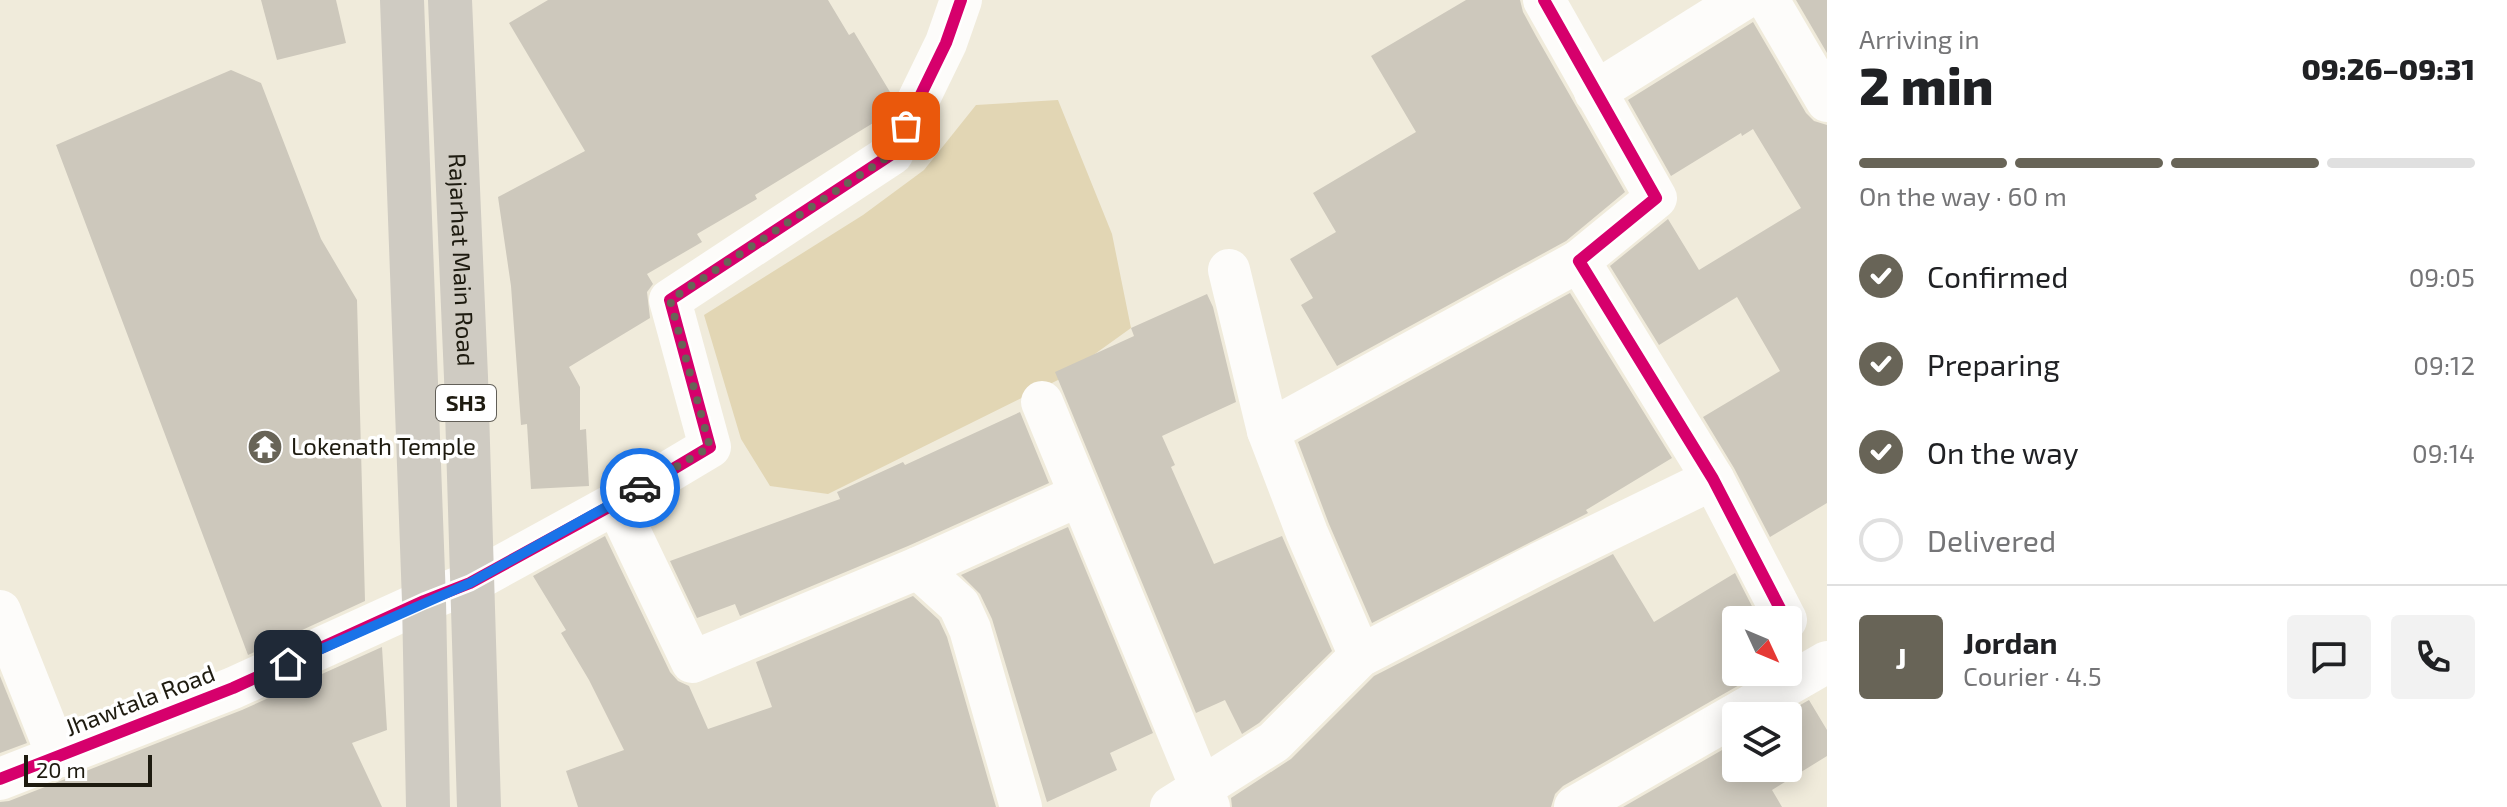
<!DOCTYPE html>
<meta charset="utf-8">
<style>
:root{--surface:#fff;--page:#f2f2f2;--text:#202124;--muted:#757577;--line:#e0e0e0;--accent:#686457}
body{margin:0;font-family:"Exo 2",sans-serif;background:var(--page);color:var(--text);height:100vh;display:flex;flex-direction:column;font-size:30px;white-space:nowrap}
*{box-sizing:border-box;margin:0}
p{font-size:26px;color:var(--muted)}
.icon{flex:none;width:44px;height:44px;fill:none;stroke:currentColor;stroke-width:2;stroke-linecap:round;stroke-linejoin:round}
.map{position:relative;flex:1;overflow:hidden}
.panel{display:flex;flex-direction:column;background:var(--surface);width:680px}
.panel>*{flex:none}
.needle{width:52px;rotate:134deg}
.controls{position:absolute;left:1722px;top:606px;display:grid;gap:16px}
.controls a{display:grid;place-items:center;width:80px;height:80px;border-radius:8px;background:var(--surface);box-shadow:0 4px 20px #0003;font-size:40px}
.scale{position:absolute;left:24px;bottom:20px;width:128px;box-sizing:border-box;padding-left:8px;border:4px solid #1e1b10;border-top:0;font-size:22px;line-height:28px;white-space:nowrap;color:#1e1b10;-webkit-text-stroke:6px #fff;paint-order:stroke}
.pin{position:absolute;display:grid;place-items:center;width:68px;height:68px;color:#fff;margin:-34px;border-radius:16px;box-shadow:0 4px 12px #0006}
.courier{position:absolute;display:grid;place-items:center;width:80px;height:80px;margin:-40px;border:6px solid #1a73e8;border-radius:50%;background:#fff;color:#222;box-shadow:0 2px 10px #0007}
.overview em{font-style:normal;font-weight:800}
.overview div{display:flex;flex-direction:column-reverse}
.overview{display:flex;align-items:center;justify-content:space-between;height:136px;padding:0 32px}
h1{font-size:52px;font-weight:800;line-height:60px}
.bar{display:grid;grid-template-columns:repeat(4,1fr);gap:12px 8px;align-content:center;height:96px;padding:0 32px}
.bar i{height:10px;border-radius:6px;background:var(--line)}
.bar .active{background:var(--accent)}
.bar p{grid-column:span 4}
.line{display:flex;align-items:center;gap:20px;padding:0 32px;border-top:2px solid var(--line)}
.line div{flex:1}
.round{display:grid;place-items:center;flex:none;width:84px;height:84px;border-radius:8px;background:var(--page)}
ol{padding:0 32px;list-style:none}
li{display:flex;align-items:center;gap:24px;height:88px}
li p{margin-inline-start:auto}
li .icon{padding:8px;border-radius:50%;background:var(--accent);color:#fff;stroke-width:4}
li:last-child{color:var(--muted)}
li i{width:44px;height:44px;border:4px solid var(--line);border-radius:50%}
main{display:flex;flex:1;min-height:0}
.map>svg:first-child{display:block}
</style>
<main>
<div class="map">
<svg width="1827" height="807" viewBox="0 0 1827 807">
<rect width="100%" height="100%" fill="#f0ebdb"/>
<polygon fill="#e2d6b4" points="1058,100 1112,234 1131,328 1060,379 828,494 770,486 741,439 704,315 863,215 924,170 976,105"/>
<g fill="#cdc8bc">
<polygon points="261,0 336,0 346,43 277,60"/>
<polygon points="548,0 828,0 849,35 854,32 893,97 883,117 755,195 757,199 697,234 702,242 647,274 653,284 647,292 650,318 569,367 580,387 580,430 586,429 589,486 531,489 527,424 521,425 511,286 498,197 585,151 509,23"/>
<polygon points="1466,0 1520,0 1523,12 1536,36 1625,192 1566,241 1337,366 1301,305 1313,298 1290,259 1336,232 1313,193 1416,132 1371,56"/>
<polygon points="1796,0 1827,0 1827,53"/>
<polygon points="1753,22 1806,113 1814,121 1827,125 1827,503 1770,537 1734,468 1703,417 1780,371 1737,297 1659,345 1610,266 1668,219 1699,270 1801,208 1753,129 1742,136 1741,133 1671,176 1628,100"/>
<polygon points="231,70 261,83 321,239 357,300 365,601 248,655 56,145"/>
<polygon points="1570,293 1672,458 1586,510 1588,513 1372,623 1329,524 1298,442"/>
<polygon points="1207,294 1213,307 1236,402 1162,436 1175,465 1171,467 1214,564 1282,536 1332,651 1259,723 1242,734 1225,700 1196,713 1055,372 1134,336 1131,328"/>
<polygon points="1020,412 1049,483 908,546 740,616 735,604 697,618 670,561 840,499 837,492 903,462 905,465"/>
<polygon points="1068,527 1153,733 1110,753 1117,770 1047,802 992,619 980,594 961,575"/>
<polygon points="605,536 670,672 678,681 689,686 708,729 772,707 756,662 913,596 939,620 947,637 996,807 578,807 566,771 624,750 589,680 561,633 566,630 533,576"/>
<polygon points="1613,554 1654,622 1735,573 1759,620 1736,620 1736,672 1762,672 1563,786 1555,794 1551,807 1232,807 1231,798 1291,759 1374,676"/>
<polygon points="382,647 387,730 352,743 382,807 0,807 0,802 9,801 242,710"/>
<polygon points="0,676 27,743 0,753"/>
<polygon points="1809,700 1827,730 1827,756 1772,790 1782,807 1623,807 1736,742 1736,768 1788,768 1788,716 1781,716"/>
</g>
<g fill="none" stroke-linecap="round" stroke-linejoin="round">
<g stroke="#fdfcfa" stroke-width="42">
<polyline points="1544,0 1656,198 1579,261 1713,479 1786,620"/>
<polyline points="1768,0 1827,101"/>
<polyline points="1595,92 1742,0"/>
<polyline points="1229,270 1268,431 1307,533 1360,656"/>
<polyline points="1042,402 1209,807"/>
<polyline points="1268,431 1579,261"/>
<polyline points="616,503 692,662 918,568 959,605 970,629 1021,807"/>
<polyline points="918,568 1080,495"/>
<polyline points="0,611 58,757"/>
<polyline points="0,779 233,688 424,601 470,583 616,503 710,447 670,300 892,154 946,43 961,0"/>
<polyline points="1171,807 1274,742 1360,656 1540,563 1713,479"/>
<polyline points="1575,807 1827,662"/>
</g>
<g stroke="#cfcbc2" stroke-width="44">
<polyline points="402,0 424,601 428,807"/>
<path id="s1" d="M 450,0 L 466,377 L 479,807"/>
</g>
<defs>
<g id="cycleway">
<polyline points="1544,0 1656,198 1579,261 1713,479 1786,620"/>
<polyline points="0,779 233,688 424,601 470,583 616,503 710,447 670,300 892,154 946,43 961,0"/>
</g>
</defs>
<use href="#cycleway" stroke="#fff" stroke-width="17"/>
<use href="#cycleway" stroke="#d6006c" stroke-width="12"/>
</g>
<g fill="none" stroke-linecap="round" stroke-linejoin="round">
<polyline stroke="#686457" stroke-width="8" stroke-dasharray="0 14.4" points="640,488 710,447 670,300 892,154 906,126"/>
<polyline stroke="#1a73e8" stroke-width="10" points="288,664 470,583 640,488"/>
</g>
<defs>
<symbol id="temple-disc" viewBox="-11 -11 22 22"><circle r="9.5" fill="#686457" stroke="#fff"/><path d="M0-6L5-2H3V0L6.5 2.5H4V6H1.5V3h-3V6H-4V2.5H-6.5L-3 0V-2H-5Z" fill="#fff"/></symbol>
</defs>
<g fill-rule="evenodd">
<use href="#temple-disc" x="245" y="427" width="40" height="40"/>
</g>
<g text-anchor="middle" stroke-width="7" stroke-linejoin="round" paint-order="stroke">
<rect fill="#fff" stroke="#625f58" stroke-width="2" x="436" y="385" width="60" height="36" rx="6"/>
<g font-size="22" font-weight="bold" fill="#1e1b10">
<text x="466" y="411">SH3</text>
</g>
<g font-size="24" fill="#1e1b10" stroke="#fff">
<text dy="8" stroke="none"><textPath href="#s1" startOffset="260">Rajarhat Main Road</textPath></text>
<text transform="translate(140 701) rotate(-21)" y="8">Jhawtala Road</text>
</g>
<g font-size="24" fill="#1e1b10" stroke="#fff" text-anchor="start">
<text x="291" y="455">Lokenath Temple</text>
</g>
</g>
</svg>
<div class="controls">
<a><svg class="needle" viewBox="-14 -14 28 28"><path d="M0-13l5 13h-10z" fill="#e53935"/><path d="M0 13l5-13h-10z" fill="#757577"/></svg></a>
<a><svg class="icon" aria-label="layers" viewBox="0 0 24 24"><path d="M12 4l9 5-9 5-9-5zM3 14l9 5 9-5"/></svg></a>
</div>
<div class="scale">20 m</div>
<div class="pin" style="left:906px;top:126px;background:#ea580c"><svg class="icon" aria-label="bag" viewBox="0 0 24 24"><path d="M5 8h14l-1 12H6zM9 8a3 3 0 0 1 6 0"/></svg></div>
<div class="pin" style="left:288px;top:664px;background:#1f2937"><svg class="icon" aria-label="home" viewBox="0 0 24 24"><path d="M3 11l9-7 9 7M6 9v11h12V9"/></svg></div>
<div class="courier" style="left:640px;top:488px"><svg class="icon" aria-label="car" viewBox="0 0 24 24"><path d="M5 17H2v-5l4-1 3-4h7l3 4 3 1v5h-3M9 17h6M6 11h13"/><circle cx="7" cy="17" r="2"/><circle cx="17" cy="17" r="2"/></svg></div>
</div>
<section class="panel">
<div class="overview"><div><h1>2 min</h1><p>Arriving in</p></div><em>09:26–09:31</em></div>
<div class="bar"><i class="active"></i><i class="active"></i><i class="active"></i><i></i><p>On the way · 60 m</p></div>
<ol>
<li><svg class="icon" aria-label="check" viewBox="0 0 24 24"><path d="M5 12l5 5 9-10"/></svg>Confirmed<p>09:05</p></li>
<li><svg class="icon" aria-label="check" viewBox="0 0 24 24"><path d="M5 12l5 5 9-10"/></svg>Preparing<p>09:12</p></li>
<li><svg class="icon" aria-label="check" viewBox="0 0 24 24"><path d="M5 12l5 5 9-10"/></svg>On the way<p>09:14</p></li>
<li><i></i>Delivered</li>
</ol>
<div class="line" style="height:144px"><b class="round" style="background:var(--accent);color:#fff">J</b><div><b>Jordan</b><p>Courier · 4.5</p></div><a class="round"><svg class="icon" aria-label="chat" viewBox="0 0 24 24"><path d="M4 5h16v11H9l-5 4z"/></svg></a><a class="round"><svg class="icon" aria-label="phone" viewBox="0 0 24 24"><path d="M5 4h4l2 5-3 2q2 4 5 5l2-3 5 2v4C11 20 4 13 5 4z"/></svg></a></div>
</section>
</main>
